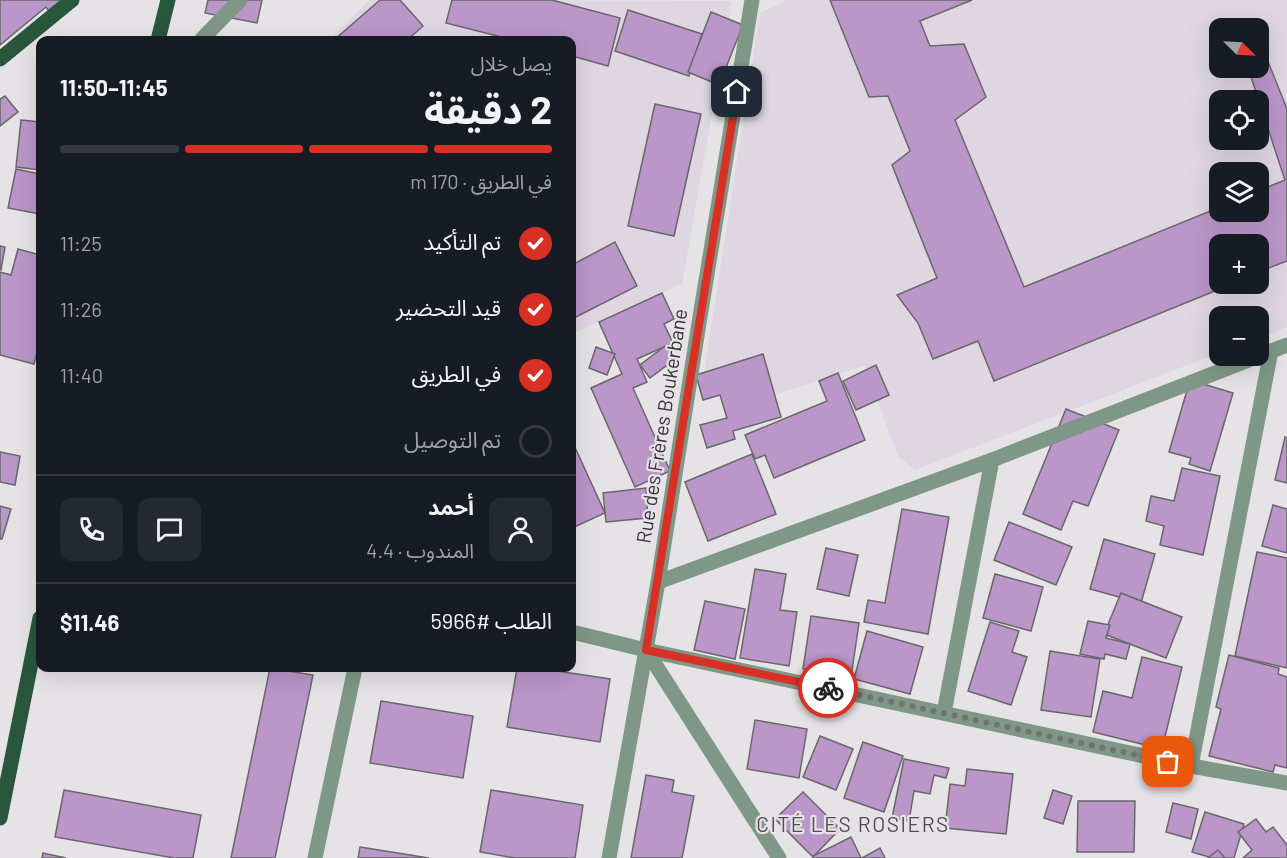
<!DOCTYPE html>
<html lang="ar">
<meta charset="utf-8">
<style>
:root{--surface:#171b24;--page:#242831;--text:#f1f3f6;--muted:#9ea1a6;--line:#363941;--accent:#d93025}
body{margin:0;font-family:Barlow,"Noto Sans Arabic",sans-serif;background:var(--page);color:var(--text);direction:rtl;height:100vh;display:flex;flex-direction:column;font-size:22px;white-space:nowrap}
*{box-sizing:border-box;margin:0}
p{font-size:20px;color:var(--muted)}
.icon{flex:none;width:33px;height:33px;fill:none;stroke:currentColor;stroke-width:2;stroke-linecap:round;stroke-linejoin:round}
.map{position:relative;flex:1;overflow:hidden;direction:ltr}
.drawer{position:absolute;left:36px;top:36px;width:540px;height:636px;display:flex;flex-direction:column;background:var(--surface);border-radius:12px;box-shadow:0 6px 24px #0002;direction:rtl}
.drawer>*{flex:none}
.needle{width:39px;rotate:114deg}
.tools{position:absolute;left:1209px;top:18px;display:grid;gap:12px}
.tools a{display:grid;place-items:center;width:60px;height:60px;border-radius:12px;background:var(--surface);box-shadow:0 6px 24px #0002;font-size:30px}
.pin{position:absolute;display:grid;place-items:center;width:51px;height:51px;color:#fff;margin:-26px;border-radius:12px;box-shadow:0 3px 9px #0006}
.courier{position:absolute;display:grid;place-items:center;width:60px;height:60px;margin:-30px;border:4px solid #d93025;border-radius:50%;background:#fff;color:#222;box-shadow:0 2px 8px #0007}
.headline em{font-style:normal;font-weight:700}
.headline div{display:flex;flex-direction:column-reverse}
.headline{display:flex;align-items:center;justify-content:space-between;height:102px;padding:0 24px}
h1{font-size:39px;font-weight:700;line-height:45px}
.bar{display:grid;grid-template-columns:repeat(4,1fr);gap:9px 6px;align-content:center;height:72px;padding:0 24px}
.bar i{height:8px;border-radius:4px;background:var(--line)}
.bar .current{background:var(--accent)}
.bar p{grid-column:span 4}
.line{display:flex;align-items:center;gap:15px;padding:0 24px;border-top:2px solid var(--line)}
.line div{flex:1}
.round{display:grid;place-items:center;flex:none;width:63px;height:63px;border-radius:12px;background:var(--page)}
ol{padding:0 24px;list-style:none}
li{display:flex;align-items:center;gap:18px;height:66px}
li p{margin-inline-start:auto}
li .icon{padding:6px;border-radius:50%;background:var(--accent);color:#fff;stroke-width:4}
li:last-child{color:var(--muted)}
li i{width:33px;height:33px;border:3px solid var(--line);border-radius:50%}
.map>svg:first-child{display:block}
</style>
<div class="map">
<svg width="1287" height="858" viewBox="0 0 1287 858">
<rect width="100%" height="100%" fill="#e6e3e7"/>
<g fill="#ded7e1" fill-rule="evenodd">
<polygon points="369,0 732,1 682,284 572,334 572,40 329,40"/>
<path d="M 787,0 L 1287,0 L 1287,327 L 1259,338 L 1258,316 L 1220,316 L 1219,353 L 915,470 L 898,456 L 864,366 L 762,399 L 703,380 L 760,13 ZM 1220,28 L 1258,28 L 1258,68 L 1220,68 ZM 1220,100 L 1258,100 L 1258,140 L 1220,140 ZM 1220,172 L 1258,172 L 1258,212 L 1220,212 ZM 1220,244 L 1258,244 L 1258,284 L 1220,284 Z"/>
</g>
<g fill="#ba96c9" stroke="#6a676b" stroke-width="1.5">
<polygon points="0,0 62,0 49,11 46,7 0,45"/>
<polygon points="208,0 262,0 257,23 205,13"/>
<polygon points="380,0 400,0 423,26 407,40 334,40"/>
<polygon points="452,0 552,0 620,18 608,66 572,56 572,40 513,40 446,23"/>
<polygon points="830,0 972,0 920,21 930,46 964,44 986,97 955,120 1024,287 1220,207 1220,212 1258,212 1258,191 1285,180 1248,68 1258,68 1258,55 1265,54 1287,109 1287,261 1258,272 1258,244 1220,244 1220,284 1232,284 994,381 978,341 933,359 918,323 897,295 937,278 892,165 910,151 888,96 869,97"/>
<polygon points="628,10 702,34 689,76 615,51"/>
<polygon points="711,12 743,25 719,85 688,72"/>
<polygon points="5,96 18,112 0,126 0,99"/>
<polygon points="655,104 701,114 674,236 628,226"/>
<polygon points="21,120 40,122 40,170 16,167"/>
<polygon points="16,169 40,174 40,214 8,208"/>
<polygon points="615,242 637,286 572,319 572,265"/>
<polygon points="0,246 5,247 1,270 0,270"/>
<polygon points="18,249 40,255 40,339 34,364 0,355 0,272 11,275"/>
<polygon points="662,293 674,319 664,324 673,343 637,359 647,382 633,388 670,471 635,487 591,388 622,374 599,322"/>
<polygon points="665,346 675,359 650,378 640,365"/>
<polygon points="596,347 615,354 607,375 589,368"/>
<polygon points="763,354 781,417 733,431 735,439 707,448 700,425 727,418 720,395 703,400 696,375"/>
<polygon points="876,365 889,395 856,410 843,381"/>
<polygon points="838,373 865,440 774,478 765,455 755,459 745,435 827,401 819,381"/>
<polygon points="1190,380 1233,393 1210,471 1189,464 1191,458 1169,452"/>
<polygon points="1066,409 1119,430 1088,506 1073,501 1061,530 1023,514"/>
<polygon points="1285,437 1287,438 1287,483 1275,480"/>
<polygon points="572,441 605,513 572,528"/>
<polygon points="0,452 20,456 15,485 0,482"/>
<polygon points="752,454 776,514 708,541 685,482"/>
<polygon points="1182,468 1220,476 1203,555 1160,545 1164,526 1146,521 1151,496 1174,501"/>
<polygon points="646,488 648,518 606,522 603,493"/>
<polygon points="1273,505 1287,509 1287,553 1262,546"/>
<polygon points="0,506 11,509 2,539 0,539"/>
<polygon points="902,509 949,517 928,634 864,622 868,600 885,603"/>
<polygon points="1009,522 1072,547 1056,585 994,560"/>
<polygon points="1104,539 1155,554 1141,603 1090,589"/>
<polygon points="826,548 858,555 849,596 817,589"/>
<polygon points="1257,552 1287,558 1287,668 1235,656"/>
<polygon points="755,569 786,574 780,610 797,612 789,666 740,658"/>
<polygon points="995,574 1043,587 1031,631 983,618"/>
<polygon points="1121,593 1182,617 1166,658 1104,634"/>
<polygon points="705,601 745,609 735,659 694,650"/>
<polygon points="811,616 859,623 851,677 803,669"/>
<polygon points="1088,621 1110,625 1106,638 1130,644 1126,659 1105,654 1104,659 1080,654"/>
<polygon points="990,622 1019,631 1012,652 1027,657 1011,705 968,691"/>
<polygon points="867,631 923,647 910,694 854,679"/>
<polygon points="1050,651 1100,659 1091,717 1041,710"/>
<polygon points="1229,655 1279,668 1278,674 1287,677 1287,768 1275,765 1273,772 1209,756 1221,709 1216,707"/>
<polygon points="1142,657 1182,667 1162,749 1093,732 1103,691 1132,698"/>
<polygon points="270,668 313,675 275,858 231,858"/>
<polygon points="517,668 537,668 610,679 600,742 507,727"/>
<polygon points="381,701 473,716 463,778 370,763"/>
<polygon points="755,720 807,729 799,778 747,769"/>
<polygon points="820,736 853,749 836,790 803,777"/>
<polygon points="863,742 903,756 884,812 844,798"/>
<polygon points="904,759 949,768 946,778 934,775 930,794 914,791 909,821 892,818"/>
<polygon points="967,769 1013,774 1006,834 945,828 950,784 965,786"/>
<polygon points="646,775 674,780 672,792 694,796 682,858 631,858"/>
<polygon points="64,790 201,815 193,858 174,858 55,837"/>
<polygon points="491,790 583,805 575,858 515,858 480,852"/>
<polygon points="1053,790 1072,796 1063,824 1044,818"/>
<polygon points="803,792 840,829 813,857 775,819"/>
<polygon points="1078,801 1135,801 1134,852 1077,852"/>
<polygon points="1173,803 1198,809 1191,839 1166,832"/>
<polygon points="1205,812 1244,824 1234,858 1212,858 1192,852"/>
<polygon points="1256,819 1266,832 1273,827 1287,845 1287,858 1243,858 1252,850 1238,832"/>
<polygon points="851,837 861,858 814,858 813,856"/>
<polygon points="360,847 429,858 358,858"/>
<polygon points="880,848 885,858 862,858"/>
<polygon points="1218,850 1225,858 1208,858"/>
<polygon points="43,853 66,858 42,858"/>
</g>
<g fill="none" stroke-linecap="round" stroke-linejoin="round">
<g stroke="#7e9787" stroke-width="15">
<polyline points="201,40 240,0"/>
<polyline points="658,582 992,460 1287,345"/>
<polyline points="572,632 646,650 1191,766 1287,783"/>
<polyline points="646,650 779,858"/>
<polyline points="944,713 992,460"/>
<polyline points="1191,766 1271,351"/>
<polyline points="315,858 355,668"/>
<polyline points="609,858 658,582 699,323 752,0"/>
</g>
<g stroke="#28573d" stroke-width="15">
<polyline points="158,40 168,0"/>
<polyline points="0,59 72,0"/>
<polyline points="0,818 40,618"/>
</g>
</g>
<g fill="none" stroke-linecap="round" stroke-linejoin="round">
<polyline stroke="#737174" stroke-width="6" stroke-dasharray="0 10.8" points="828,688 1168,762"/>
<polyline stroke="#d93025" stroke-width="8" points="737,92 646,650 828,688"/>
</g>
<g text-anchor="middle" stroke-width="4.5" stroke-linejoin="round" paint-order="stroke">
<g font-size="20" fill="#353436" stroke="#e6e3e7">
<text transform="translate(662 426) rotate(-81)" y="7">Rue des Frères Boukerbane</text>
</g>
<g font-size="21" letter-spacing="1.5" fill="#504e51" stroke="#e6e3e7">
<text x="853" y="832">CITÉ LES ROSIERS</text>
</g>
</g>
</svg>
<div class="tools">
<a><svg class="needle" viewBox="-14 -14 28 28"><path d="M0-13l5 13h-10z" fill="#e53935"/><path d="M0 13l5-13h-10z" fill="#9ea1a6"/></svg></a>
<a><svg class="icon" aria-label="locate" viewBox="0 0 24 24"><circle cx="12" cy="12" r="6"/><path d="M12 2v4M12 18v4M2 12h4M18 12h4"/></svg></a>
<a><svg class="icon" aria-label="layers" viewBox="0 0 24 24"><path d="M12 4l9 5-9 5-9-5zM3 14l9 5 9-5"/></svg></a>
<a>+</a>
<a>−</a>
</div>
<div class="pin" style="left:1168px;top:762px;background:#ea580c"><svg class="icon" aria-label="bag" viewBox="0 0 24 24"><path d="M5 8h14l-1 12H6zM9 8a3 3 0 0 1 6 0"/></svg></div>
<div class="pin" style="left:737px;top:92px;background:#1f2937"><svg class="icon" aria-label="home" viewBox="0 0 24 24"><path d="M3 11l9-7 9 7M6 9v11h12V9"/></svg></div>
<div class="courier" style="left:828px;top:688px"><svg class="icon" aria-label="bike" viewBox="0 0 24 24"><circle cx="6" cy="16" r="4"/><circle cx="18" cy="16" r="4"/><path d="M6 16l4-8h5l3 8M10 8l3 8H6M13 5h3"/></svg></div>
<section class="drawer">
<div class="headline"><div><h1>2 دقيقة</h1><p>يصل خلال</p></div><em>11:45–11:50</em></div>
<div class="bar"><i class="current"></i><i class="current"></i><i class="current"></i><i></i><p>في الطريق · 170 m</p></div>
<ol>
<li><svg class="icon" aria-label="check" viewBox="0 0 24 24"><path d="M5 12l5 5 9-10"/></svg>تم التأكيد<p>11:25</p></li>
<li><svg class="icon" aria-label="check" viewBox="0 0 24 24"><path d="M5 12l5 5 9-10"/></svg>قيد التحضير<p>11:26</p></li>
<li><svg class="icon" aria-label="check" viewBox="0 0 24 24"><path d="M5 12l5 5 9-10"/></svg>في الطريق<p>11:40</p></li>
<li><i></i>تم التوصيل</li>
</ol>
<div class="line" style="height:108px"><a class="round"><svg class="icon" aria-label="person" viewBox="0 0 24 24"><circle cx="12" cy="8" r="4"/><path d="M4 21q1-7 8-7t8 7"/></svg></a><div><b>أحمد</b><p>المندوب · 4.4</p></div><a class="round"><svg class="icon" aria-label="chat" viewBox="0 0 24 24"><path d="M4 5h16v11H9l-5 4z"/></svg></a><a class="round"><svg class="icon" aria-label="phone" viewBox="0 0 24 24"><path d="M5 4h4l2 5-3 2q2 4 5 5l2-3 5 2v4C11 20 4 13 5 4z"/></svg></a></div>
<div class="line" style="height:78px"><div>الطلب #5966</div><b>$11.46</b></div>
</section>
</div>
